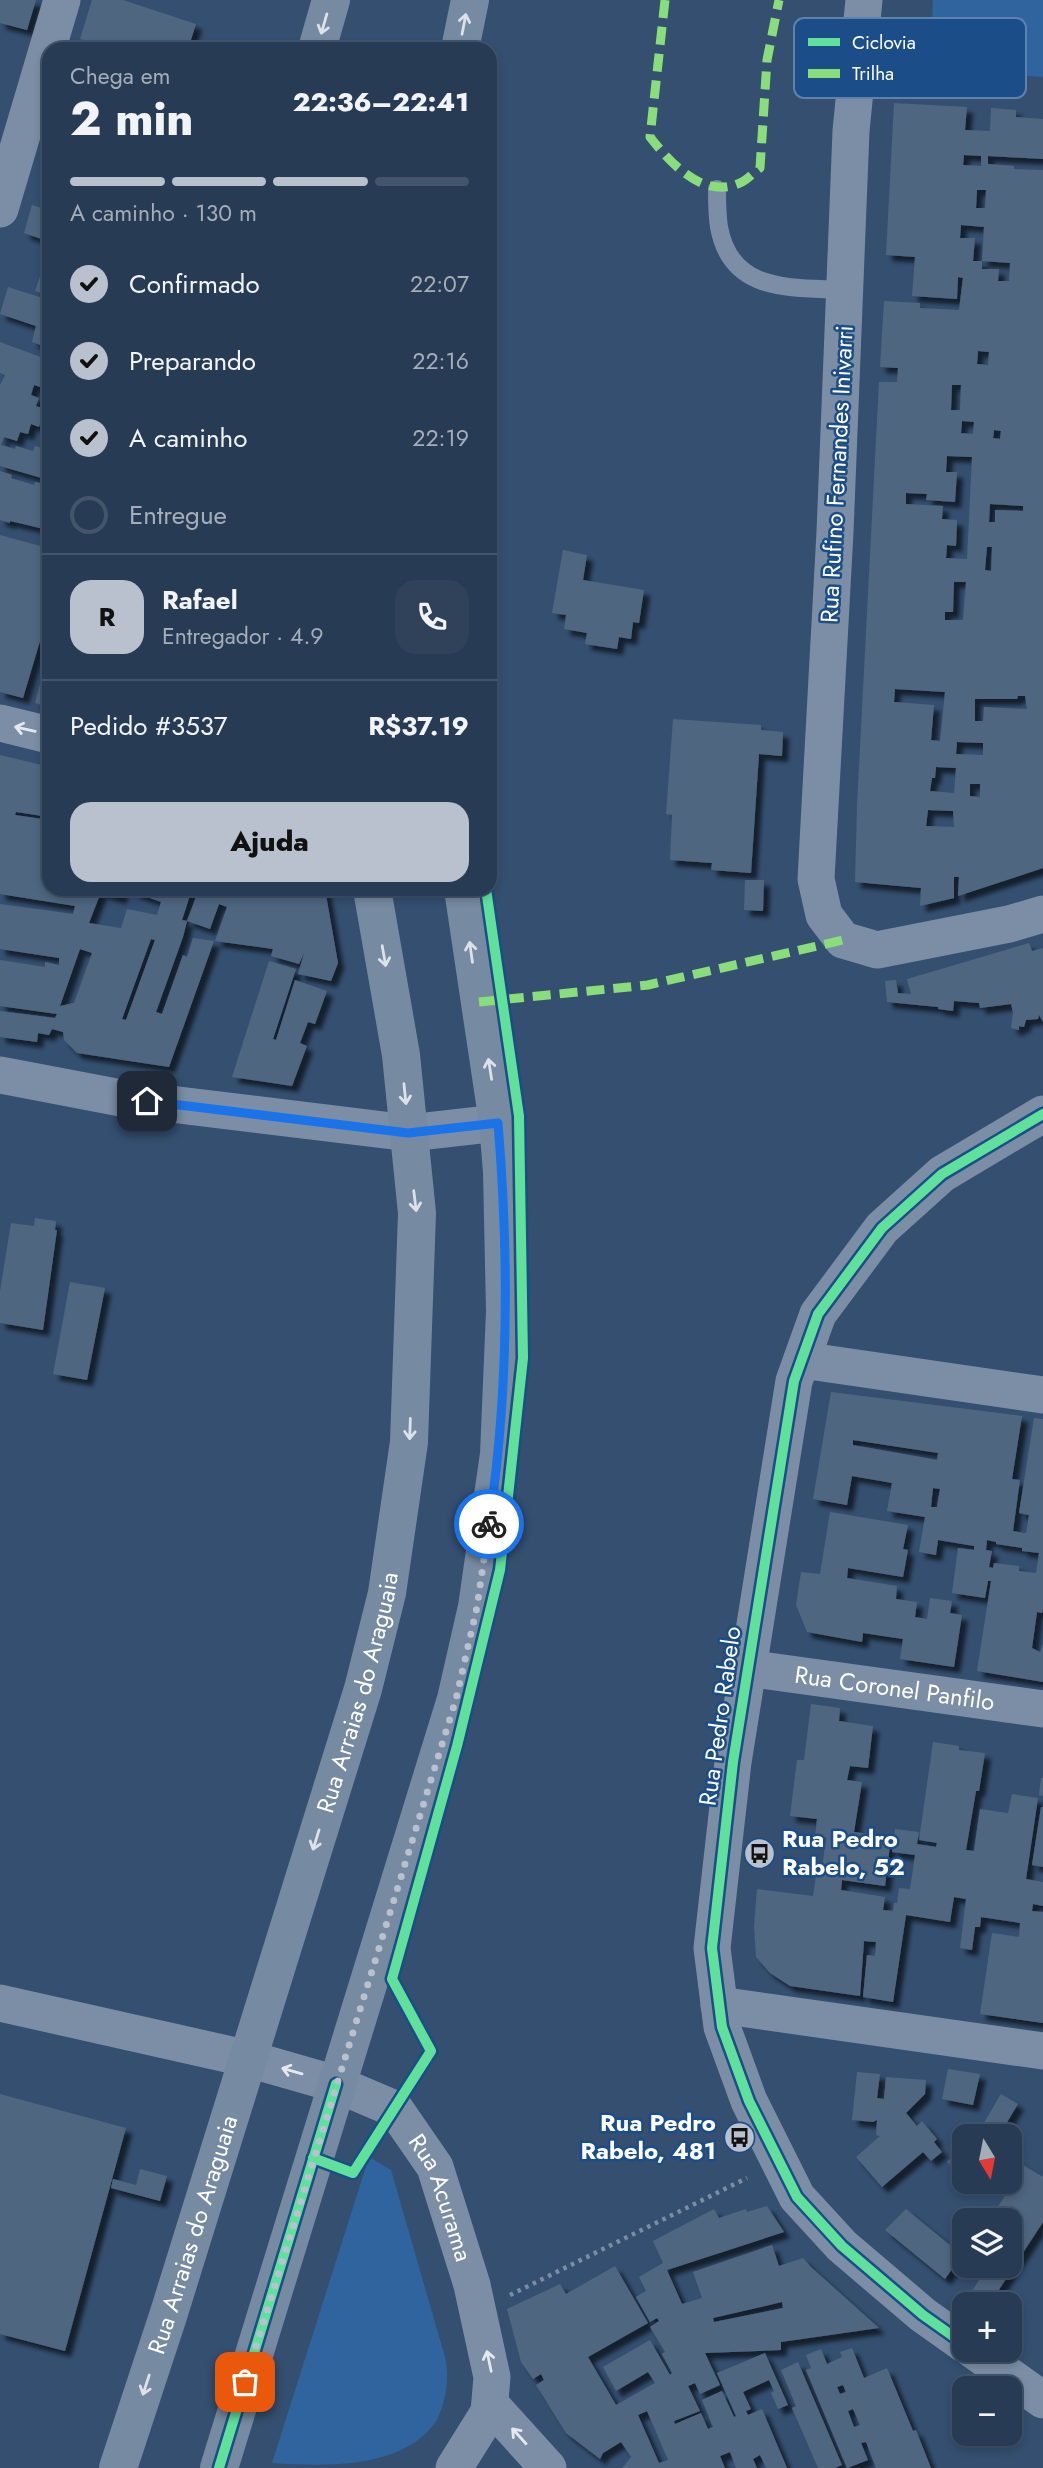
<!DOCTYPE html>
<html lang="pt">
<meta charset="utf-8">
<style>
:root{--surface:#273b54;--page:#2f425a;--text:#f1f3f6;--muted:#a4adb8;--line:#43556b;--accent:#b8c1cd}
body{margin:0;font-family:Jost,sans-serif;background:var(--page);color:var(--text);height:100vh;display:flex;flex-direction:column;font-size:26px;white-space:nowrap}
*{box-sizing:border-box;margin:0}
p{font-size:23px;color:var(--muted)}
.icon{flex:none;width:38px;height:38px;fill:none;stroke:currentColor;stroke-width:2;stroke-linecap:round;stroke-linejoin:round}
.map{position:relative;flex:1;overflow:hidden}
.drawer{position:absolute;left:42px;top:42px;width:455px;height:854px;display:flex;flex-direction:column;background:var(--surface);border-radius:21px;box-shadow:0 4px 10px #0003,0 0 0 2px var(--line)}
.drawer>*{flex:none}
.needle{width:46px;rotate:170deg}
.tools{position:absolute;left:952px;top:2124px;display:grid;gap:14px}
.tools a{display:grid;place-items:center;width:70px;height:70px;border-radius:14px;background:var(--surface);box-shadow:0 4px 10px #0003,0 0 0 2px var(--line);font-size:35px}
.pin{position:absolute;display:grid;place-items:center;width:60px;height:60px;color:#fff;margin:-30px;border-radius:14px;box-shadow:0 4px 10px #0006}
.courier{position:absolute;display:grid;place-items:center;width:70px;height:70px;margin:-35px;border:5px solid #1a73e8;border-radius:50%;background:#fff;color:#222;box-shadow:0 2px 9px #0007}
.head em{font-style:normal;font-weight:800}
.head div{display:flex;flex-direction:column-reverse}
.head{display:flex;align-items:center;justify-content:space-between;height:119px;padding:0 28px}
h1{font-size:46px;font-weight:800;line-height:52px}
.bar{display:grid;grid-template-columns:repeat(4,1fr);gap:10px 7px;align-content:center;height:84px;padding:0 28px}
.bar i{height:9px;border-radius:5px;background:var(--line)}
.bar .selected{background:var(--accent)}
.bar p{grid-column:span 4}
.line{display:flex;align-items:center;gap:18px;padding:0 28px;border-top:2px solid var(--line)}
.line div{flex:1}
.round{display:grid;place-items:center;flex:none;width:74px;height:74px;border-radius:21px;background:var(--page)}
ol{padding:0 28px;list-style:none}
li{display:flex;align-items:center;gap:21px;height:77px}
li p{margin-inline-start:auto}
li .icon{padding:7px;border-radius:50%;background:var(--accent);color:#111;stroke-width:4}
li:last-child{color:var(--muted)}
li i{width:38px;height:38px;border:4px solid var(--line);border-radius:50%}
.cta{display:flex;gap:14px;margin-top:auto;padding:14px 28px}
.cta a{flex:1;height:80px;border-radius:21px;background:var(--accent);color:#111;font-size:28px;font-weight:800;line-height:80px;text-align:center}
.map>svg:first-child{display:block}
</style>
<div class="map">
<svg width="1043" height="2468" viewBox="0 0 1043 2468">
<defs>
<filter id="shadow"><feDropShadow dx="6" dy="6" stdDeviation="2" flood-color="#0009"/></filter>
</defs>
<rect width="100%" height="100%" fill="#344f70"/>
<g fill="#2f649f">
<polygon points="933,0 1043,0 1043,77 930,70"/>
<path d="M 369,2157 L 391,2170 L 445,2357 C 450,2378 446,2400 437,2420 C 405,2468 331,2467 272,2463 Z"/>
</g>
<g fill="#506680" fill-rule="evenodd" filter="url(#shadow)">
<polygon points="0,0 36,0 27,30 0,23"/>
<polygon points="92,0 123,0 196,24 188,49 126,49 120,47 119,49 110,49 80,39"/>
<path d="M 894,103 L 967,107 L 965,130 L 990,131 L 991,108 L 1016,110 L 1016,117 L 1043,119 L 1043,159 L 988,156 L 988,164 L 1014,166 L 1014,169 L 1043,170 L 1043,868 L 958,896 L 959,877 L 954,877 L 954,898 L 920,906 L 921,888 L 855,882 L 857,805 L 879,382 L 897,382 L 898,368 L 880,367 L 884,301 L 920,303 L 920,308 L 959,310 L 963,278 L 958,277 L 957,299 L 912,296 L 915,257 L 886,255 ZM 964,155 L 981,156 L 981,166 L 963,165 ZM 977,190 L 986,190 L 985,208 L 976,208 ZM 961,225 L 984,227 L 982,261 L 1010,263 L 1009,281 L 998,281 L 999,269 L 982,269 L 982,261 L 973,261 L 975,238 L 960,238 ZM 978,351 L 989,352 L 988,365 L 977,364 ZM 952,385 L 961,385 L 960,410 L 951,410 ZM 962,421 L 974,422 L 973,434 L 961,433 ZM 994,430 L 1001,431 L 1000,439 L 993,438 ZM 947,456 L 972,457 L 967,559 L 946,558 L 947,545 L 956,546 L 957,520 L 942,519 L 943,506 L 906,504 L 906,493 L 927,494 L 926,500 L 955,502 L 957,472 L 946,472 ZM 990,504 L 1023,506 L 1023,511 L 995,510 L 995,522 L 989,522 ZM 987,547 L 992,547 L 991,571 L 985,570 ZM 954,582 L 966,582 L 963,620 L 945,620 L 945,612 L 953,612 ZM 895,689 L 945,692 L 940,741 L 931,740 L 934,705 L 894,702 ZM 1018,696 L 1025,696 L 1027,709 L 984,707 L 983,721 L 975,721 L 975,699 L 1017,699 ZM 957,742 L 983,743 L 983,755 L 956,754 ZM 936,767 L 956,768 L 954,793 L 930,791 L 932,778 L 935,778 ZM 970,784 L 980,784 L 980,797 L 970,796 ZM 928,810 L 953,811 L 954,827 L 926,826 Z"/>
<polygon points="48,191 49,191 49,265 40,262 47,241 24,233 32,205 44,209"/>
<polygon points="43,268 49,270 49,295 35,291"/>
<polygon points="8,287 49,300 49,348 32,342 36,326 0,314"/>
<polygon points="0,342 49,360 49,390 34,385 31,395 39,398 36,406 45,409 39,427 31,424 28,434 20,432 17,441 4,437 1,445 15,449 16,446 33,451 35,446 49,450 48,530 10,521 10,523 0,520 0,471 12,475 11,478 34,485 35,482 44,484 45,479 0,466 0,385 5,375 0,373"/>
<polygon points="0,535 44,547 45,544 49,545 49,611 23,698 0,692"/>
<polygon points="563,550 587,555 583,580 644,590 639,623 633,622 631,639 619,637 617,649 585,644 587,633 564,629 566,615 552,613"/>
<polygon points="48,655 49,655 49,707 35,703"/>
<polygon points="673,719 761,725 761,730 783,732 782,756 759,754 751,873 711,870 712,863 670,860 672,815 666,814"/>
<path d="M 0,755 L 42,765 L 41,768 L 49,770 L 49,817 L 16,812 L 15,815 L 49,820 L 49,872 L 46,871 L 46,878 L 49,878 L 49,889 L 123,889 L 120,898 L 101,892 L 89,923 L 121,928 L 127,909 L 157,915 L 161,902 L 133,892 L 134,889 L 192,889 L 182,920 L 187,921 L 183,937 L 156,1012 L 162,1014 L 183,955 L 187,957 L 193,938 L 214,941 L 169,1067 L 77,1053 L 64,1040 L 63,1032 L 52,1029 L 49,1035 L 38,1033 L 37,1042 L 0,1037 L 0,1011 L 55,1018 L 57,1014 L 0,1006 L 0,960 L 45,967 L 45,962 L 59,965 L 59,958 L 0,949 L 0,904 L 73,914 L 75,906 L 0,894 ZM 151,939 L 155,940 L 126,1020 L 122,1019 ZM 80,949 L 92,953 L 74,1003 L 60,1006 Z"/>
<polygon points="745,880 764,880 763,911 744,910"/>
<polygon points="199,889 325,889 338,963 331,981 298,974 304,953 299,964 271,956 273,949 215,941 227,907 219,904 210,929 187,921"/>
<polygon points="1029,943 1032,951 1043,948 1043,1022 1039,1015 1038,1019 1026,1020 1024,1027 1019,1026 1019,1030 1011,1028 1013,1012 1011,1004 980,1008 979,1003 954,1001 953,1011 938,1009 938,1007 887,1002 885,981 896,980 898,993 911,994 907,979"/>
<polygon points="269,961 296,969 273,1039 276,1040 295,980 327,991 315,1024 308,1022 300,1043 307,1046 292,1086 232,1077"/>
<polygon points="35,1218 56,1221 55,1230 57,1230 43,1330 0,1323 0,1291 11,1223 34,1226"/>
<polygon points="70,1282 105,1288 87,1380 53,1374"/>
<path d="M 831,1392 L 1022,1416 L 1012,1479 L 1020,1480 L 1013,1531 L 1024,1533 L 1026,1533 L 1029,1515 L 1019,1513 L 1034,1418 L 1043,1419 L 1043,1609 L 1042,1613 L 1037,1612 L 1032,1648 L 1040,1652 L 1043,1644 L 1043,1682 L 977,1671 L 991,1581 L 988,1581 L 985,1598 L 952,1593 L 958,1548 L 974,1550 L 974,1546 L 938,1540 L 936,1555 L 919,1552 L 925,1517 L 887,1511 L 892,1483 L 852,1476 L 847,1505 L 813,1499 ZM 853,1440 L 938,1453 L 937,1460 L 853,1445 ZM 933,1488 L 940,1489 L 937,1507 L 931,1507 ZM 987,1540 L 996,1542 L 996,1544 L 1022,1548 L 1022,1551 L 1039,1553 L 1036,1573 L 1019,1571 L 1019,1566 L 994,1563 L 993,1568 L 989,1567 L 992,1551 L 986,1550 Z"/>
<polygon points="830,1512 908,1525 903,1549 908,1550 903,1577 848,1568 847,1578 897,1586 896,1599 917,1602 915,1617 927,1619 930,1598 952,1601 950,1613 962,1615 954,1667 900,1659 903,1639 863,1633 862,1642 807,1632 796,1605 801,1572 820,1574"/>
<polygon points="811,1704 840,1708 839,1721 873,1726 868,1768 850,1766 847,1780 862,1782 854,1832 891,1837 885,1886 842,1880 841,1890 885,1897 883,1910 893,1911 894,1903 897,1903 899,1888 910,1889 915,1855 892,1852 895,1829 919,1832 917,1844 936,1847 937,1843 919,1840 933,1742 959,1746 959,1750 985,1753 979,1791 976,1791 966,1850 974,1851 980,1809 1008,1813 1012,1794 1038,1798 1026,1879 1043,1882 1043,1906 1033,1904 1032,1911 1043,1912 1043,2023 980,2014 992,1933 1019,1937 1020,1923 981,1917 980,1927 975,1927 972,1950 960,1948 966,1899 954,1897 950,1922 906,1915 893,2002 863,1997 867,1955 875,1956 876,1942 864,1941 860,1996 790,1986 770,1973 756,1957 754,1926 757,1889 813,1896 816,1876 821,1877 826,1838 815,1837 817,1819 790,1816 797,1760 804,1760"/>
<polygon points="1041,1778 1043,1778 1043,1796 1039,1795"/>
<polygon points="1041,1807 1043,1807 1043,1867 1032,1865"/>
<polygon points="948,2069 980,2074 973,2105 942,2099"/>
<polygon points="857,2072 880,2074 877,2098 884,2099 886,2077 926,2080 925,2094 906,2113 917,2126 922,2121 937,2139 934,2142 942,2152 931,2161 923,2152 882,2187 856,2157 880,2136 876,2135 877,2120 873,2122 852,2120"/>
<polygon points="0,2094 126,2128 65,2351 0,2334"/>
<polygon points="1001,2094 1018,2104 1003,2129 1009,2133 1007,2137 988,2137 979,2131"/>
<polygon points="964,2146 964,2168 959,2173 947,2162"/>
<polygon points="1010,2157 1043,2177 1043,2222 989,2305 977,2305 968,2298 982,2275 967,2266 1010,2266 1010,2221 989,2221 1011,2186 1008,2184 1010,2182"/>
<polygon points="140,2169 167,2176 160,2201 111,2188 113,2179 136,2185"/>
<path d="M 767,2206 L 784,2232 L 667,2270 L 682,2304 L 702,2298 L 693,2272 L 772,2245 L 779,2266 L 803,2258 L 811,2267 L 879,2328 L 781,2342 L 781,2350 L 705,2353 L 720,2385 L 700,2394 L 695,2383 L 688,2386 L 700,2411 L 674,2421 L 675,2424 L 701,2413 L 708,2429 L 713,2427 L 702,2400 L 722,2391 L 734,2417 L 736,2416 L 717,2373 L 765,2353 L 788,2405 L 778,2409 L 771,2393 L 774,2391 L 769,2380 L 743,2392 L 751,2409 L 746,2411 L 748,2415 L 762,2409 L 787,2468 L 766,2468 L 760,2455 L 753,2459 L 757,2468 L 736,2468 L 730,2452 L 720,2456 L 725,2468 L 622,2468 L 631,2457 L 621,2442 L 603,2453 L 600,2459 L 566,2433 L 536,2385 L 544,2380 L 541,2374 L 533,2379 L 521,2362 L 507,2309 L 560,2284 L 566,2294 L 615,2266 L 648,2323 L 588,2357 L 616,2405 L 655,2383 L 648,2372 L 616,2391 L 603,2367 L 650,2340 L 670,2375 L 672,2373 L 662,2354 L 665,2352 L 650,2327 L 659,2321 L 657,2318 L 650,2322 L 636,2297 L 646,2291 L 639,2277 L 663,2263 L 653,2241 L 714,2209 L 719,2218 L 746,2209 L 747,2212 ZM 782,2302 L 783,2308 L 714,2322 L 713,2318 ZM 647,2411 L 668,2460 L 659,2463 L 638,2415 Z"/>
<polygon points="906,2209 962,2255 945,2279 885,2230"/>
<path d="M 852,2348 L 864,2378 L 887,2368 L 913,2431 L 916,2430 L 931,2468 L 876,2468 L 866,2442 L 861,2443 L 868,2460 L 847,2468 L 806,2370 L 811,2368 L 806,2355 L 821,2349 L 827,2364 L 842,2357 L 840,2352 ZM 843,2385 L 846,2392 L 840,2394 L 837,2387 ZM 853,2409 L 860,2425 L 854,2427 L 848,2411 Z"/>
<polygon points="798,2362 842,2465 835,2468 818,2468 792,2408 796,2406 781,2370"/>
</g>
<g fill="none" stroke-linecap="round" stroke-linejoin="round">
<polyline stroke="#7b8ea5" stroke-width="4.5" stroke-dasharray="3.5 5" stroke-linecap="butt" points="510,2295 747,2178"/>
<path stroke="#7b8ea5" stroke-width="18" d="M 717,189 C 717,201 717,214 719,227 C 731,294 792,287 845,290"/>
<g stroke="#7b8ea5" stroke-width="37">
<polyline points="864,0 851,131 835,532 816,879 824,915 843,940 877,950 1009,924 1043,914"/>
<polyline points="0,209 62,0"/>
<polyline points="0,723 49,735"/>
<polyline points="0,1075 121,1098 409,1133 498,1123"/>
<polyline points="802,1360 1043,1395"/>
<path id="s1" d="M 747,1668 L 1043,1709"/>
<path id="s2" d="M 0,2003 L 249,2059 L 336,2084 L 395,2109 L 435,2167 L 472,2285 L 492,2377 L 489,2412 L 454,2468"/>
<polyline points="719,2005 1043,2051"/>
<polyline points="964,2344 923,2315 842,2246 797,2197 749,2101 722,2027 712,1948 733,1762 794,1381 818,1314 882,1228 942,1174 1043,1114"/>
<polyline points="973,2350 1043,2400"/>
<polyline points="490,2404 548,2468"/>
</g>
<g stroke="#768aa1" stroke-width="38">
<polyline points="317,49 331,0"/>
<polyline points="460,49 470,0"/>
<path id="s3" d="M 118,2468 L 168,2316 L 363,1689 L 387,1593 L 409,1442 L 417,1213 L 401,1055 L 372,889"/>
<polyline points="219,2468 456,1699 477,1607 499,1454 505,1311 502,1172 498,1123 463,889"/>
</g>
<g stroke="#8add7b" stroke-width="9" stroke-dasharray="18 9" stroke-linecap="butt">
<path d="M 665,0 L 650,137 C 671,164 705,201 742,182 C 748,179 754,172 760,168 L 767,60 L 779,0"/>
<polyline points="479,1002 648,985 843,940"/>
</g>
<defs>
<g id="cycleway">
<polyline points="313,2158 353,2173 431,2051 392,1979 457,1746 500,1570 523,1358 519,1116 486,889"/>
<polyline points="964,2344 923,2315 842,2246 797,2197 749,2101 722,2027 712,1948 733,1762 794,1381 818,1314 882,1228 942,1174 1043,1114"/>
<polyline points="219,2468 336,2084"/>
</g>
</defs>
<use href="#cycleway" stroke="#1b4d88" stroke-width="15"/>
<use href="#cycleway" stroke="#60e19b" stroke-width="10"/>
</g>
<defs><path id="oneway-shaft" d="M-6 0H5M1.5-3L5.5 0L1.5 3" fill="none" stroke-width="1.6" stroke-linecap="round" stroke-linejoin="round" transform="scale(1.75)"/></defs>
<g stroke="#dde2e8">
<use href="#oneway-shaft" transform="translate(324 24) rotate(106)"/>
<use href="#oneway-shaft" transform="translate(464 24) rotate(-79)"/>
<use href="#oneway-shaft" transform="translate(471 952) rotate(-98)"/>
<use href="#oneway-shaft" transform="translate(384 956) rotate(80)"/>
<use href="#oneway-shaft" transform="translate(490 1069) rotate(-99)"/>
<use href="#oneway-shaft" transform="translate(405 1094) rotate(84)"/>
<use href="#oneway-shaft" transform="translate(415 1201) rotate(83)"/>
<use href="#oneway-shaft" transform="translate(410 1429) rotate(92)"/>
<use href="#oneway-shaft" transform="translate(316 1840) rotate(107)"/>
<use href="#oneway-shaft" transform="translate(146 2385) rotate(108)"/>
</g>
<g stroke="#e5e8ed">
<use href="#oneway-shaft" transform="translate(25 729) rotate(-167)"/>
<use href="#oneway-shaft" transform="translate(292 2071) rotate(-164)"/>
<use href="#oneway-shaft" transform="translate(489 2361) rotate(-102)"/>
<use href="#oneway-shaft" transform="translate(519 2436) rotate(-132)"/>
</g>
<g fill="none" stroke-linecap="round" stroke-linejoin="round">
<polyline stroke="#b8c1cd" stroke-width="7" stroke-dasharray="0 12.6" points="245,2382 456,1699 477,1607 489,1524"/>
<path stroke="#1a73e8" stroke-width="9" d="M 147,1101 L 408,1133 L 498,1123 C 509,1256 509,1392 489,1524"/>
</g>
<defs>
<symbol id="bus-disc" viewBox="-11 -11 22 22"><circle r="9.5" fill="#b8c1cd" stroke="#1b4d88"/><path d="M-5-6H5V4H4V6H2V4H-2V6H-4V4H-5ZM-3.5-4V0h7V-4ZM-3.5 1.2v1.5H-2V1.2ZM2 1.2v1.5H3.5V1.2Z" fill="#111"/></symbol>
</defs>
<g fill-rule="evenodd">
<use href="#bus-disc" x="742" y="1836" width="35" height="35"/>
<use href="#bus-disc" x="722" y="2120" width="35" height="35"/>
</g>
<g text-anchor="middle" stroke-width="5" stroke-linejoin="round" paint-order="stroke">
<g font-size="24" fill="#fff" stroke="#1b4d88">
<text transform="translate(837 474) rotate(-87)" y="8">Rua Rufino Fernandes Inivarri</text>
<text dy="8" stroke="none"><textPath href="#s1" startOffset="149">Rua Coronel Panfilo</textPath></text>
<text dy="8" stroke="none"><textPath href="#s3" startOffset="812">Rua Arraias do Araguaia</textPath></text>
<text transform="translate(720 1716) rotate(-82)" y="8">Rua Pedro Rabelo</text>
<text dy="8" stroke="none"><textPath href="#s2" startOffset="511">Rua Acurama</textPath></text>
<text dy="8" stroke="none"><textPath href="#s3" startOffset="245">Rua Arraias do Araguaia</textPath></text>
</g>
<g font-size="24" font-weight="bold" fill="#fff" stroke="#1b4d88" text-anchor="start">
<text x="782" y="1847">Rua Pedro<tspan x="782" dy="28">Rabelo, 52</tspan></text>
<text x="716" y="2131" text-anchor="end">Rua Pedro<tspan x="716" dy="28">Rabelo, 481</tspan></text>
</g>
</g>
<rect x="794" y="18" width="232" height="80" rx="10" fill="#1b4d88" stroke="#5f82ac" stroke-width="2"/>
<rect x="808" y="38" width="32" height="8" fill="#60e19b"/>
<rect x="808" y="69" width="32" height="9" fill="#8add7b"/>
<g font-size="19" fill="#fff">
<text x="852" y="49">Ciclovia</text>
<text x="852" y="80">Trilha</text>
</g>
</svg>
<div class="tools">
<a><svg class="needle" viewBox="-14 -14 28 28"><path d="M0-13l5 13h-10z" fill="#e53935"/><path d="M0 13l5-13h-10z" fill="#a4adb8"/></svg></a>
<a><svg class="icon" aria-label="layers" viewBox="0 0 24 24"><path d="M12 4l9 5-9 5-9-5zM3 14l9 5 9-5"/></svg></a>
<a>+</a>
<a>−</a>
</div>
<div class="pin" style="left:245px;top:2382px;background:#ea580c"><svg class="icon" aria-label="bag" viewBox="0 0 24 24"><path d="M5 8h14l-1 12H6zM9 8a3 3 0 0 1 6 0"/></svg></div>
<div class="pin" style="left:147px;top:1101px;background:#1f2937"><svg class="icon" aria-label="home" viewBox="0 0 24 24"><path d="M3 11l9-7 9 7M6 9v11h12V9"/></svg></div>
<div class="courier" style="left:489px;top:1524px"><svg class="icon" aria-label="bike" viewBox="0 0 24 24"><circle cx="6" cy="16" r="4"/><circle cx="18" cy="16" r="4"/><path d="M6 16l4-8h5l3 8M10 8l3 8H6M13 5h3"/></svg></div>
<section class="drawer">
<div class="head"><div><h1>2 min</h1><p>Chega em</p></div><em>22:36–22:41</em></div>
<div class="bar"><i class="selected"></i><i class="selected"></i><i class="selected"></i><i></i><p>A caminho · 130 m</p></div>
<ol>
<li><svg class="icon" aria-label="check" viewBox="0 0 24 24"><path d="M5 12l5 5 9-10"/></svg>Confirmado<p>22:07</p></li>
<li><svg class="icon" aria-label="check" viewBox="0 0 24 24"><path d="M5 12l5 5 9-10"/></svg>Preparando<p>22:16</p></li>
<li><svg class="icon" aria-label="check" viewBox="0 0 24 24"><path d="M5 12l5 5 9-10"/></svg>A caminho<p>22:19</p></li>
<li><i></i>Entregue</li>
</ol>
<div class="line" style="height:126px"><b class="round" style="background:var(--accent);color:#111">R</b><div><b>Rafael</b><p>Entregador · 4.9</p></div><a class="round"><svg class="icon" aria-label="phone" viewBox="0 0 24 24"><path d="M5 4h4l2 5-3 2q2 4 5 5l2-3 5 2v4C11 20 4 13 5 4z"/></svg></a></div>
<div class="line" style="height:91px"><div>Pedido #3537</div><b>R$37.19</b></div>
<div class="cta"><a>Ajuda</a></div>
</section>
</div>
